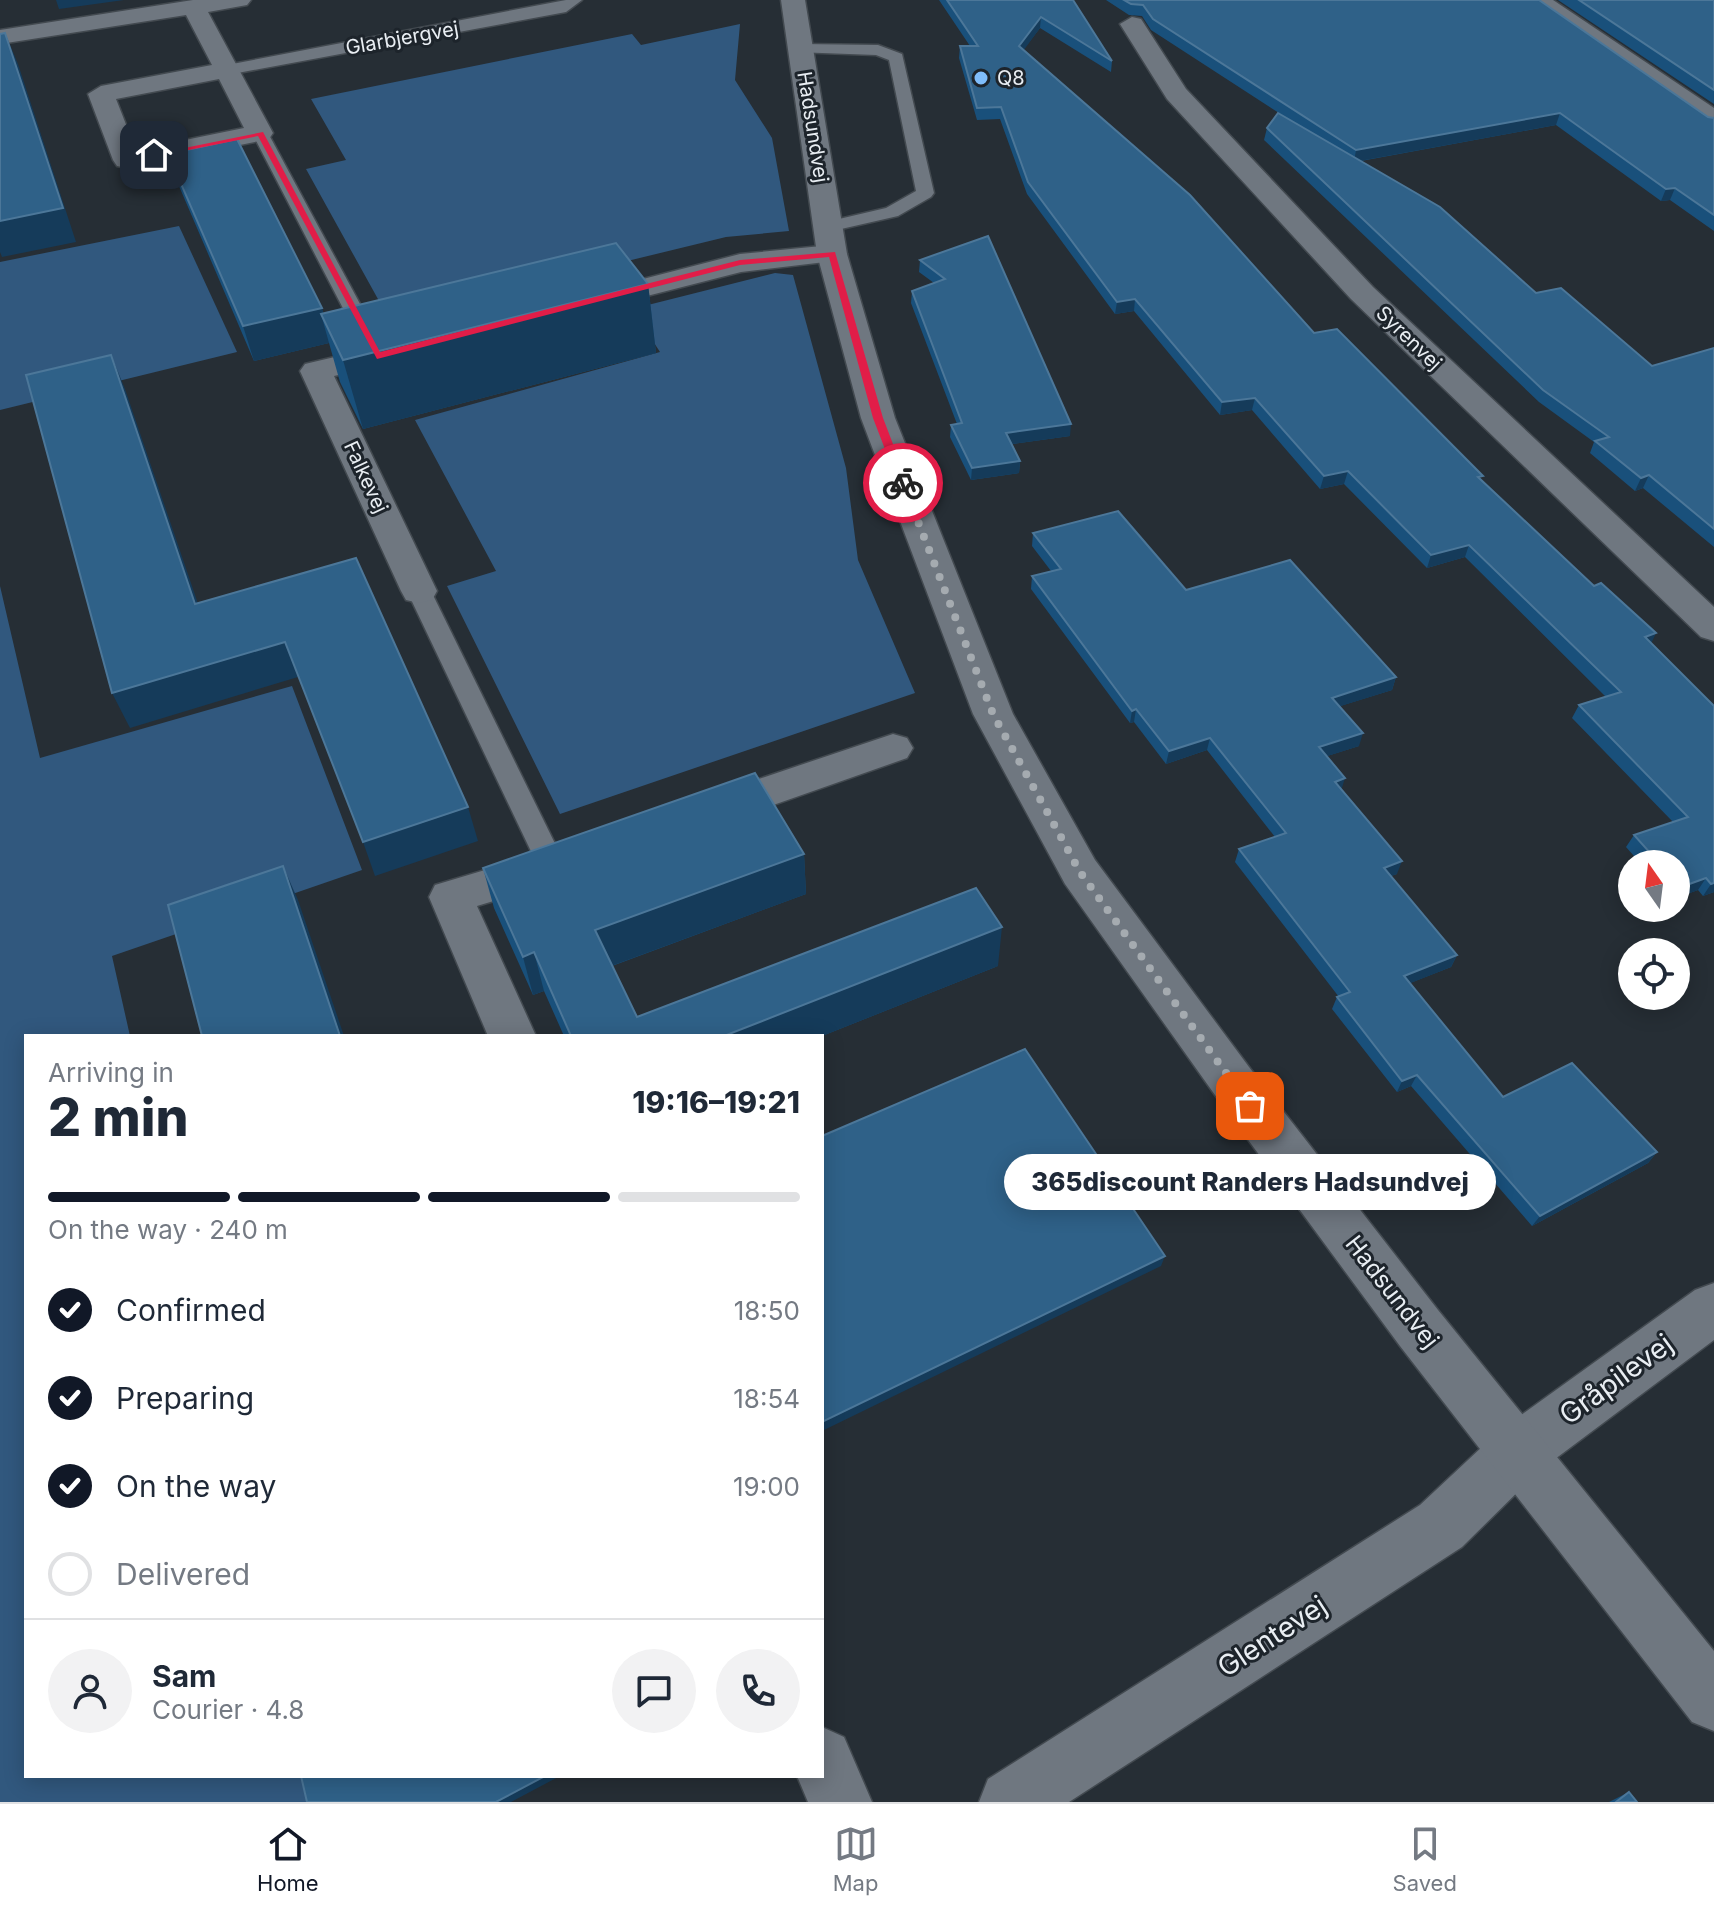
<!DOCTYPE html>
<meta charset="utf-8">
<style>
:root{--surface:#fff;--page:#f2f2f3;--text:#1f2937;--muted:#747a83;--line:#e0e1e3;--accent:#111827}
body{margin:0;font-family:Inter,sans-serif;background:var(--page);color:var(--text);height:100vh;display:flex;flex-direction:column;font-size:30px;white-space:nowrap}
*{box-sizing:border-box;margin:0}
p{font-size:26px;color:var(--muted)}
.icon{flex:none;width:44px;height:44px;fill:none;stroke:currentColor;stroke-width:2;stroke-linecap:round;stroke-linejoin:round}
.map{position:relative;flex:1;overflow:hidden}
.panel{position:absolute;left:24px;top:1034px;width:800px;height:744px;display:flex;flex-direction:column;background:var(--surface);border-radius:0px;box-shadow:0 4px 20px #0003}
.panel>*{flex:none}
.needle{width:52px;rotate:346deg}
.buttons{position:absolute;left:1618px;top:850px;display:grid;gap:16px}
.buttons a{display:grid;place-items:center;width:72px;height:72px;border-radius:50%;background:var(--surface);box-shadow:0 4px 20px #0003;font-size:40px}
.pin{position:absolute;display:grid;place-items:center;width:68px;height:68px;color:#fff;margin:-34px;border-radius:16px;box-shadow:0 4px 12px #0006}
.courier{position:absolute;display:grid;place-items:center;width:80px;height:80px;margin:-40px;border:6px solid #e11d48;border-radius:50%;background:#fff;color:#222;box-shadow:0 2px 10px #0007}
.bubble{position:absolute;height:56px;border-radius:28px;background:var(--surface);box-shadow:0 4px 20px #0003;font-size:26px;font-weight:800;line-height:56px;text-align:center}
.headline em{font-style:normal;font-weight:800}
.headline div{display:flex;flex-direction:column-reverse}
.headline{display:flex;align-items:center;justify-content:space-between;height:136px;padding:0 24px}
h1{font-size:52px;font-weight:800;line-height:60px}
.bar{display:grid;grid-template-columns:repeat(4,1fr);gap:12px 8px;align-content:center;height:96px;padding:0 24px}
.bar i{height:10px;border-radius:6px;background:var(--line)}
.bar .selected{background:var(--accent)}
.bar p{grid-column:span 4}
.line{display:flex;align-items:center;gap:20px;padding:0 24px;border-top:2px solid var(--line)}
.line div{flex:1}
.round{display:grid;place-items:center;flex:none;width:84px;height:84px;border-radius:42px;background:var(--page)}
ol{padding:0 24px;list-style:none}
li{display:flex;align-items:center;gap:24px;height:88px}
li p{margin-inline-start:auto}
li .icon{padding:8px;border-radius:50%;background:var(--accent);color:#fff;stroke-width:4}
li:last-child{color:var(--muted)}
li i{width:44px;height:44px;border:4px solid var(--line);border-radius:50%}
.tab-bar{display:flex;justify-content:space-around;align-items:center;height:112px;border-top:2px solid var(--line);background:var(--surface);font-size:22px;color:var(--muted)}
.tab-bar a{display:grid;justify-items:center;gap:4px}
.tab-bar .selected{color:var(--accent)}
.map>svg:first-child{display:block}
</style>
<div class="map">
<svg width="1714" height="1802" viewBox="0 0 1714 1802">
<rect width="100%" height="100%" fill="#262e35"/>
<g fill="#31587e">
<polygon points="740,24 735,80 772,138 789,231 726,237 389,319 306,169 346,160 311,99 632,34 641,45"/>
<polygon points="179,226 237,352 0,410 0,262"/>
<polygon points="775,273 793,275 846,468 858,560 915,693 560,814 447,586 496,571 415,420 660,352 632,309"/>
<polygon points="0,586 40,758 292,686 362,870 112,956 130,1036 26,1036 26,1776 307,1776 313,1802 0,1802"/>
</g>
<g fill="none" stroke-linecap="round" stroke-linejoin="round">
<defs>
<g id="lane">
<polygon points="566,0 582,0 566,12 227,75 219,70 227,65"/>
<polygon points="801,44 878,45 902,54 934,193 931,197 898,216 828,232 822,231 822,223 886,208 916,191 889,60 876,55 795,52 795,46"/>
<polygon points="260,128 268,133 380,341 377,345 370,347 360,341 252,133"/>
<polygon points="419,583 431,591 566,866 562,873 552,876 542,873 538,866 407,591"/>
</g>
<g id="street">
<path d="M 193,0 L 251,0 L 247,5 L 208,12 L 273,133 L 269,139 L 127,168 L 117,166 L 113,160 L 88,94 L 101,86 L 212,65 L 186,15 L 0,44 L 0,30 ZM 219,79 L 244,128 L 136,150 L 116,99 Z"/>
<polygon points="1525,0 1553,0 1714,108 1714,128 1705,126"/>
<polygon points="1132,17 1141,19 1186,89 1373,287 1714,607 1714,641 1701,637 1351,299 1167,99 1120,24"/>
<polygon points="832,245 842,248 847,254 842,260 741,272 592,310 581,307 577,301 581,295 740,254"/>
<polygon points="394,343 405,345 410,352 405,359 334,376 437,591 432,600 419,603 406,600 401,591 300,371 305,364"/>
<polygon points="893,734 907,738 913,748 907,758 708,828 693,823 687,812 693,801"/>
<polygon points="545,852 560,857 567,869 560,881 477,906 536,1036 488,1036 429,897 435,885"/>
<polygon points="1714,1283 1714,1340 1539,1471 1462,1547 1069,1802 979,1802 988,1779 1420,1505 1499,1431 1695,1290"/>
<polygon points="822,1727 844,1737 872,1802 808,1802 797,1776 822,1776"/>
</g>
<polygon id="secondary" points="781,0 805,0 847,254 895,418 1013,714 1095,860 1249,1067 1438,1310 1714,1651 1714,1731 1692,1722 1400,1346 1215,1095 1065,884 973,714 861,418 817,254"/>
</defs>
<use href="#lane" stroke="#434a50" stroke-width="3"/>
<use href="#street" stroke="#434a50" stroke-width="3"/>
<use href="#secondary" stroke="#434a50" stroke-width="3"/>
<use href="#lane" fill="#6f7780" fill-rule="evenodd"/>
<use href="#street" fill="#6f7780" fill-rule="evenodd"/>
<use href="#secondary" fill="#6f7780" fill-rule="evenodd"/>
</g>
<g fill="#19507b">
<polygon points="939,0 1073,0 1112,61 1111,72 1040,28 1023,50 1314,333 1482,480 1714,706 1714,892 1703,896 1698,890 1676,898 1676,864 1641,864 1626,847 1634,835 1673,822 1572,718 1579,705 1606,697 1465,557 1427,568 1344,484 1320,489 1252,410 1220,415 1134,311 1115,314 1027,194 1000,119 977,120 959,58 960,46 970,46"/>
<polygon points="1106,0 1539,0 1708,117 1714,118 1714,231 1670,200 1661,201 1556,125 1361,161 1536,293 1652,366 1714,348 1714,547 1643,488 1635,491 1590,453 1594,442 1539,402 1264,140 1267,128 1279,113 1151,30 1142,16 1129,15"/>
<polygon points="1558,0 1714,0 1714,104"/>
<polygon points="168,154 322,308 323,313 648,284 656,353 363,429 340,382 329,343 254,361 179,186"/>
<polygon points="988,236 1070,436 1012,444 1020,461 1019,473 971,480 950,437 951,425 957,424 911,303 912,291 934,283 919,272 920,260"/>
<polygon points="1033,533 1186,590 1396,677 1392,690 1340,706 1359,746 1327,756 1341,789 1397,874 1391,876 1457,955 1451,967 1410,983 1503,1097 1657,1152 1648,1163 1532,1226 1411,1086 1397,1092 1332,1009 1337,997 1339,997 1235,862 1239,849 1275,837 1207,750 1166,764 1134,722 1130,723 1031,589 1032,576 1051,571 1032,546"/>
<polygon points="804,854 806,894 612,966 637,1017 998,966 822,1036 564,1036 544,991 533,995 494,908 483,868"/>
<polygon points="1629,1792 1637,1802 1609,1802"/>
</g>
<g fill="#153b5a">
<polygon points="56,0 124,0 59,9"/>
<polygon points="1041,17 1040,28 1018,58 1019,46"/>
<polygon points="5,33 18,64 76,242 2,257 0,252 0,221"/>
<polygon points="1560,113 1556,125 1354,162 1356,150"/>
<polygon points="1675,188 1670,200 1661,201 1666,189"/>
<polygon points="648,284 656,353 363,429 343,360"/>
<polygon points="1135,299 1134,311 1115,314 1117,302"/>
<polygon points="322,308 327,327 321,314 329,343 254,361 243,326"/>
<polygon points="111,355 125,389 210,639 195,604"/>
<polygon points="1255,398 1252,410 1220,415 1222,402"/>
<polygon points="1071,424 1070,436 1005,445 1006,433"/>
<polygon points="1020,461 1019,473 971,480 972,468"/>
<polygon points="1348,471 1344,484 1320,489 1324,476"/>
<polygon points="1649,475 1643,488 1635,491 1641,478"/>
<polygon points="1469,545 1465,557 1427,568 1431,555"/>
<polygon points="1656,633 1650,646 1645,637"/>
<polygon points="285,642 298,677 130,728 112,693"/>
<polygon points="1396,677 1392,690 1328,710 1332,698"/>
<polygon points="1136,709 1134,722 1130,723 1132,711"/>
<polygon points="1363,733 1359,746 1315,760 1319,747"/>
<polygon points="1210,738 1207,750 1166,764 1169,751"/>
<polygon points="1345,778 1341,791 1335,782"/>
<polygon points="468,807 478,841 375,876 363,842"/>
<polygon points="804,854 806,894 603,969 595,930"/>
<polygon points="1402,861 1397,874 1379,880 1384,868"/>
<polygon points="283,866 298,900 344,1036 340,1036"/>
<polygon points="1706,878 1698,890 1676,898 1676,894 1681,887"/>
<polygon points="1714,883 1714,892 1703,896 1711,884"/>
<polygon points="1002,927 998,966 822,1036 724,1036"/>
<polygon points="534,952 544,991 533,995 523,957"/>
<polygon points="1457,955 1451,967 1398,988 1404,976"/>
<polygon points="1417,1075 1411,1086 1397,1092 1402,1081"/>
<polygon points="1657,1152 1648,1163 1532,1226 1540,1216"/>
<polygon points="1165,1256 1161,1266 822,1431 822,1422"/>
<polygon points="545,1776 560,1776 511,1802 496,1802"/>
</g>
<g fill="#2f6188" stroke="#4c7799" stroke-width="2">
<polygon points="947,0 1073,0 1112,61 1041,17 1019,46 1190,195 1314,333 1337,329 1483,476 1478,477 1594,586 1601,583 1656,633 1645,637 1714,706 1714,883 1711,884 1706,878 1681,887 1676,882 1676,864 1660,864 1634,835 1688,817 1579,705 1621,692 1469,545 1431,555 1348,471 1324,476 1255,398 1222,402 1135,299 1117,302 1028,182 1001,107 977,108 960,46 978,46"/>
<polygon points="1124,0 1539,0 1708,117 1714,118 1714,215 1675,188 1666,189 1560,113 1356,150 1153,19 1143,5 1131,4"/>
<polygon points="1579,0 1714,0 1714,90"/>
<polygon points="5,33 63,208 0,221 0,34"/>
<polygon points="1278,113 1440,207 1536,293 1561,288 1652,366 1714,348 1714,529 1649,475 1641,478 1595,441 1609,437 1543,390 1267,128"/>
<polygon points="237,139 322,308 243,326 168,154"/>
<polygon points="988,236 1071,424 1006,433 1020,461 972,468 951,425 962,423 912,291 945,279 920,260"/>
<polygon points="616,243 648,284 343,360 321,314"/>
<polygon points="111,355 195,604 356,558 468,807 363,842 285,642 112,693 26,375"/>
<polygon points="1118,511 1186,590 1290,560 1396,677 1332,698 1363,733 1319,747 1345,778 1335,782 1402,861 1384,868 1457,955 1404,976 1503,1097 1572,1063 1657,1152 1540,1216 1417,1075 1402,1081 1337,997 1350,992 1239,849 1286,833 1210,738 1169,751 1136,709 1132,711 1032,576 1061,569 1033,533"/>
<polygon points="755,773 804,854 595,930 637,1017 976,888 1002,927 724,1036 571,1036 534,952 523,957 483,868"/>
<polygon points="283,866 340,1036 202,1036 168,905"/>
<polygon points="1025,1049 1165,1256 822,1422 822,1136"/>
<polygon points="301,1776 545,1776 496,1802 307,1802"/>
<polygon points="1629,1792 1637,1802 1616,1802"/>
</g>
<polygon fill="#e11d48" points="263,132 380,352 740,260 835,252 883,418 908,483 903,486 898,483 873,418 829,257 740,265 377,359 258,136 154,157 150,155"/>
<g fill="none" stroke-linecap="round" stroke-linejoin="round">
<polyline stroke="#a5abb0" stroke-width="8" stroke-dasharray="0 14.4" points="903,483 993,714 1051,819 1080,872 1250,1106"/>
</g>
<circle fill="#7fbdfa" stroke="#1d242b" stroke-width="3" cx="981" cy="78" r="8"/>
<g text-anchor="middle" stroke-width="6" stroke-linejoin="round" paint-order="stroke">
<g font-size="20" fill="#e9eef3" stroke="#1d242b">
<text transform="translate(402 38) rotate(-10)" y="7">Glarbjergvej</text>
<text transform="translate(813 127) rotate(81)" y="7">Hadsundvej</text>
<text transform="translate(1409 338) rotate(44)" y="7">Syrenvej</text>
<text transform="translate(366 477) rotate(65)" y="7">Falkevej</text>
</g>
<g font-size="20" fill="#e9eef3" stroke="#1d242b" text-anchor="start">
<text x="997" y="85">Q8</text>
</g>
<g font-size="24" fill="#e9eef3" stroke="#1d242b">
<text transform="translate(1392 1292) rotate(52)" y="8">Hadsundvej</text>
</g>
<g font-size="28" fill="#e9eef3" stroke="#1d242b">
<text transform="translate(1616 1379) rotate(-36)" y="10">Gråpilevej</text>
<text transform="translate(1272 1636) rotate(-33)" y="10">Glentevej</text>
</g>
</g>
</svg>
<div class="buttons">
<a><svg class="needle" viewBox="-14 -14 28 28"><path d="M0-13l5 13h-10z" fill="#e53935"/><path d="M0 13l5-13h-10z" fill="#747a83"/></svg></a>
<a><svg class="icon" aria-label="locate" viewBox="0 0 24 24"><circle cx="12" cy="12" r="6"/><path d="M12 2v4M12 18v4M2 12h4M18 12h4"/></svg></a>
</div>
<div class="pin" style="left:1250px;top:1106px;background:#ea580c"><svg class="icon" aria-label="bag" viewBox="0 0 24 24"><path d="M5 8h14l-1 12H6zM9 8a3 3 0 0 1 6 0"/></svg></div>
<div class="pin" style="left:154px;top:155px;background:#1f2937"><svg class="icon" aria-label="home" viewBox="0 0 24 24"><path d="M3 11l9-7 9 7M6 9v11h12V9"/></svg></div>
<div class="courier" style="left:903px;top:483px"><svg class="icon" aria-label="bike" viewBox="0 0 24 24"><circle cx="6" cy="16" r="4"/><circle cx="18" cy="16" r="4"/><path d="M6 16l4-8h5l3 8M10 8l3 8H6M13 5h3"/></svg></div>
<div class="bubble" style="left:1004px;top:1154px;width:492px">365discount Randers Hadsundvej</div>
<section class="panel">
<div class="headline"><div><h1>2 min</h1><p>Arriving in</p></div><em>19:16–19:21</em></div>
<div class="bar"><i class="selected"></i><i class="selected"></i><i class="selected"></i><i></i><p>On the way · 240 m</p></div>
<ol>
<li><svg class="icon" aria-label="check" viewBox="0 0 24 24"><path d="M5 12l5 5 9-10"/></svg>Confirmed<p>18:50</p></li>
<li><svg class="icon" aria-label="check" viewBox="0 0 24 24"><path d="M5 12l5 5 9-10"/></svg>Preparing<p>18:54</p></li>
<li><svg class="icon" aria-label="check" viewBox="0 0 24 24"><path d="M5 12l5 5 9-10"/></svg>On the way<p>19:00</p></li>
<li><i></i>Delivered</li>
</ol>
<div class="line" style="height:144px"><a class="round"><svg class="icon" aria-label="person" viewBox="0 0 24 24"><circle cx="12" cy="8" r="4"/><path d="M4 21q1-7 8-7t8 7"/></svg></a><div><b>Sam</b><p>Courier · 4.8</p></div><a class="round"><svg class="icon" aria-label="chat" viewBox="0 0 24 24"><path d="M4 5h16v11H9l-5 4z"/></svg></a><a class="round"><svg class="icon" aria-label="phone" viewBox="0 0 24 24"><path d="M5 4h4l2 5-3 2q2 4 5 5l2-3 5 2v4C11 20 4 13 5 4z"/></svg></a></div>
</section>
</div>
<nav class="tab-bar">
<a class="selected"><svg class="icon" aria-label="home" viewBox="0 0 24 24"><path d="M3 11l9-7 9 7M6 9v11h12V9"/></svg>Home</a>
<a><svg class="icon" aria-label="map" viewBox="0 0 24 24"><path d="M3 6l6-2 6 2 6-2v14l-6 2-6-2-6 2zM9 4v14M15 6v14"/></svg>Map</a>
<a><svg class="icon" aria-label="saved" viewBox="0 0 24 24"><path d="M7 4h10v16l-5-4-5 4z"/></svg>Saved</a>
</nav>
